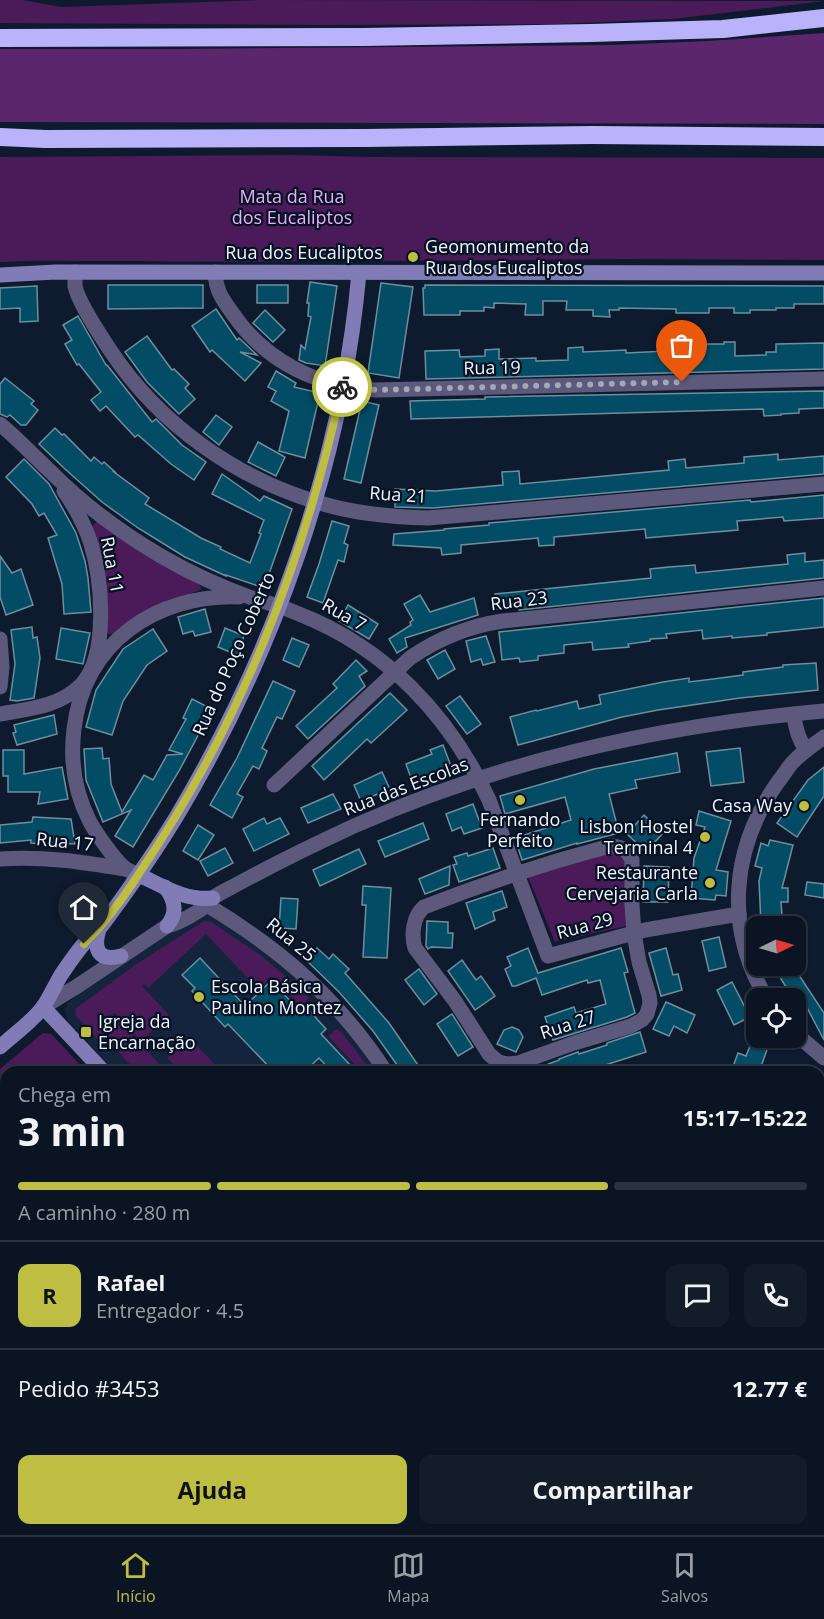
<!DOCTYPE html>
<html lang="pt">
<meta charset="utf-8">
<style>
:root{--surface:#0a1422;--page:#131d2a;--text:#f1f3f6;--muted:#999ea5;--line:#2a3340;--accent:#bebf42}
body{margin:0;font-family:"Open Sans",sans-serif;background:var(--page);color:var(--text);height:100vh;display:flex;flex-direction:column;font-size:22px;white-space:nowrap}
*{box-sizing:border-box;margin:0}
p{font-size:20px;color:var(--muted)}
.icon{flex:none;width:33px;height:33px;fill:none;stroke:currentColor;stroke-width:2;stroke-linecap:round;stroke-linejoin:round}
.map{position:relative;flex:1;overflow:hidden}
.sheet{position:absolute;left:0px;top:1066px;width:825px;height:470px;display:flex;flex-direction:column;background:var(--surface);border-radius:18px 18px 0 0;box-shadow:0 2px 4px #0004,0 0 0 2px var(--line)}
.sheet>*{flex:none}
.needle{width:39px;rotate:85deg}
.tools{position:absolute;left:746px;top:916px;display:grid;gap:12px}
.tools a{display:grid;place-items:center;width:60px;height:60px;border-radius:12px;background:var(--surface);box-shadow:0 2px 4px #0004,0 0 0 2px var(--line);font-size:30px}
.pin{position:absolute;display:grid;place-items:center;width:51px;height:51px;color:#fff;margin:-62px -26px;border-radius:50% 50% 50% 0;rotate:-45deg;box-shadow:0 0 6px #0007}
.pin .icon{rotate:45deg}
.courier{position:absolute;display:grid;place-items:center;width:60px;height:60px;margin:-30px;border:4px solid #bebf42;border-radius:50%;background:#fff;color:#222;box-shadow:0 2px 8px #0007}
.overview em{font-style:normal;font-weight:700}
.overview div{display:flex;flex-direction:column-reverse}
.overview{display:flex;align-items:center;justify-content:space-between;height:102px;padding:0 18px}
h1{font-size:39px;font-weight:700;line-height:45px}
.bar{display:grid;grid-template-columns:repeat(4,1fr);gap:9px 6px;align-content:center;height:72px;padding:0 18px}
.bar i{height:8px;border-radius:4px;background:var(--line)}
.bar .selected{background:var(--accent)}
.bar p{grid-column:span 4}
.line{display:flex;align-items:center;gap:15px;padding:0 18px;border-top:2px solid var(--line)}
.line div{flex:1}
.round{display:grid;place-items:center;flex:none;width:63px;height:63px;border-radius:12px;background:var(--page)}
.cta{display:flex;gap:12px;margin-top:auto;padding:12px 18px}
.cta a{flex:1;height:69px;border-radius:12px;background:var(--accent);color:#111;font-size:24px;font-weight:700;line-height:69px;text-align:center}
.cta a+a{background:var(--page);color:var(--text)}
.dock{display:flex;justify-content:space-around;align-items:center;height:84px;border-top:2px solid var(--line);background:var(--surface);font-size:16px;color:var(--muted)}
.dock a{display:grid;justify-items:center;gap:3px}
.dock .selected{color:var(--accent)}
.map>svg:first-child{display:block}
</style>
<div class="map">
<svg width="824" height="1535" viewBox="0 0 824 1535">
<rect width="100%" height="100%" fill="#0e1b2e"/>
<g fill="#13243c">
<polygon points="210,912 308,983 383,1072 116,1072 68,1021 65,1010 68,1003 88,986 187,920"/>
<polygon points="819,1314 824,1315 824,1535 743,1535 736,1530 819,1530"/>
</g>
<g fill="#4a1b58">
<polygon points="0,0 23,0 61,7 261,0 824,1 673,19 556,24 320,25 0,23"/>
<path d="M 292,155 L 370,157 L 824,158 L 824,260 L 626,259 L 376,261 L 373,258 C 284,264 195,261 106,261 C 70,261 36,260 0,262 L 0,157 Z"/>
<path d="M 96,522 L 99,522 L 198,583 L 201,588 L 200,590 C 191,594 181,595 172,599 C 150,607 131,619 114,634 L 109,634 L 107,633 L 92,527 Z"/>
<polygon points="607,854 615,854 622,856 627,864 626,926 555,942 528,877"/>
<polygon points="204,921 211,922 259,954 303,991 308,996 308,999 301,1007 272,977 258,989 206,934 148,988 145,984 142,986 169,1015 141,1041 115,1013 112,1014 167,1072 135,1072 136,1071 112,1045 107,1050 76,1016 75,1009 135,965"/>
<polygon points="337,1029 343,1034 372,1072 351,1072 357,1067 328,1036"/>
<polygon points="43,1033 51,1034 87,1072 6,1072 6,1136 0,1130 0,1069"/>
<polygon points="189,1037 222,1072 180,1072 167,1058"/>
<polygon points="0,1168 6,1175 6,1324 0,1318"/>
<polygon points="151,1530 179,1530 182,1532 184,1530 308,1530 308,1534 148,1535"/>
</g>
<polygon fill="#5c266d" points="824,33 824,124 0,122 0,49 182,49 613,45 708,41"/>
<g fill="#024c65" stroke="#6f8e9d" stroke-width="1.5">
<polygon points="310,282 337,286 325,366 306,363 299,360 301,345 305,349 311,317 308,316 309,303 307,303"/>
<polygon points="381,283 413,287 399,378 368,373"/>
<polygon points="108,285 203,285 203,308 108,309"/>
<rect x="257" y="285" width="31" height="18"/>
<polygon points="425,285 824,286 824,304 794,304 794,308 776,308 776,310 750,310 750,313 734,313 734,308 709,308 709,313 676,313 676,309 619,308 619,310 609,310 610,317 593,316 593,310 566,310 567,301 543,301 543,315 525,315 526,304 494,303 494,308 484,307 484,311 460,311 460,315 424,315 423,288 425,288"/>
<polygon points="37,286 38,321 20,322 20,308 0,309 0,288"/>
<polygon points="216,309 237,340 239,338 257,355 240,352 261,363 245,381 212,350 210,352 192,326"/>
<polygon points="265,310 285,330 273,342 253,323"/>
<polygon points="78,316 106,365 107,365 152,422 156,419 182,445 206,462 194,480 171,464 138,435 135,437 106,406 100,411 91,400 101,392 79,364 77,365 65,344 72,340 63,325"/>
<polygon points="147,336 172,370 174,369 189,384 185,388 195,399 179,414 147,382 125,352"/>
<polygon points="724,342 735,342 735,356 766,355 766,352 776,352 776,344 824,343 824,369 426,379 425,351 459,350 460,357 485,356 485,350 499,349 499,359 536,358 536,361 568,360 568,348 583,347 583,352 626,350 626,353 667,351 667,355 693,354 693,344 724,344"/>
<polygon points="276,371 296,383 294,387 320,393 305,458 279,451 289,411 271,401 276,391 268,387"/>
<polygon points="5,378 34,401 31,404 38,410 26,425 21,425 10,415 7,417 0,414 0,384"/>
<polygon points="824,391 824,408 799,409 799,413 781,414 781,415 764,416 763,409 411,419 410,401 485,399 485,397"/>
<polygon points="362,401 379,405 361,483 344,479"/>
<polygon points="216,415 232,427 219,445 203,432"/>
<polygon points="55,428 62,435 64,434 91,461 94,457 102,464 104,462 115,472 114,472 149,498 145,504 201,538 221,547 220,549 250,563 261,534 259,533 264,520 212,494 222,474 260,501 264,496 292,509 264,588 226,575 226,576 185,557 138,528 102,502 65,469 39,444"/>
<polygon points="258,442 285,457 276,476 248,462"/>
<polygon points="778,454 778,460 824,456 824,474 433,508 395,507 395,489 436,491 503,485 502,472 519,471 520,484 669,470 668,461 685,459 686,468 744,463 744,457"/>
<polygon points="24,459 49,484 76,533 85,561 88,578 91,612 64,614 62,584 48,538 57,535 44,513 39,516 32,504 6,477"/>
<polygon points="824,495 824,518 784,521 783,517 737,521 738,530 646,538 645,529 554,537 554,545 539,546 538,538 461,545 461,553 442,555 441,548 393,545 394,534 444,530 444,529 489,525 489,523 750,500 751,502"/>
<polygon points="332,521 349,526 344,543 348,545 344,562 338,560 323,603 307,597 319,564"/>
<polygon points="805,553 805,562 824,560 824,578 519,610 516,603 497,609 495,594 651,578 650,569 669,567 695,565 696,573 788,564 787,555"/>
<polygon points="0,556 12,573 21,569 33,605 6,615 0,597"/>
<polygon points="420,595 430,612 474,598 478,615 405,638 407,647 397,653 389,639 411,625 410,622 413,620 404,604"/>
<polygon points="824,598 824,627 767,633 767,635 732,638 732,636 703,639 702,630 666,634 667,638 650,639 650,641 628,644 629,647 593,650 592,642 564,645 564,653 538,656 538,660 520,662 519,658 502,660 499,632"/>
<polygon points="348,605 378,624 369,639 339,621"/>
<polygon points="205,609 211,632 195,636 193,631 183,634 178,617"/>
<polygon points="32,627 33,638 37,637 40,658 34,698 17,701 10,700 15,664 11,630"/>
<polygon points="61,628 90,633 83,664 56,659"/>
<polygon points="225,628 244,636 237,655 218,647"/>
<polygon points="153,629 167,651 147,665 123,701 112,735 86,727 96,690 123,649"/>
<polygon points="486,636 495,662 483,665 481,659 471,662 466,641"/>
<polygon points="292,638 309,645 299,667 283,660"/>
<polygon points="445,650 455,669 438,679 427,660"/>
<polygon points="356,660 367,671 359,676 365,686 308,739 296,726 337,688 333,684"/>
<polygon points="816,663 818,690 740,698 658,710 622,717 518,745 510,717 536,710 537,711 577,701 579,709 601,704 599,695 663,682 689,678 689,682 713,679 743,675 743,672 783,667 783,665"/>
<polygon points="273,681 295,691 282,719 277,717 262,748 267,751 259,769 253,766 237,794 243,797 232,818 210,805 237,758"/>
<polygon points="390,693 407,710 371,743 367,739 324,780 312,766"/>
<polygon points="460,696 481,724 467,734 446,706"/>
<polygon points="192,699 204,705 210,713 179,771 133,847 115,836 131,810 103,822 86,780 84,749 102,748 103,759 109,758 111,784 122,812 144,775 153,780 167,755 183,754 169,750 186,719 183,718"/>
<polygon points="54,715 57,734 17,745 13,733 16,732 14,725"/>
<polygon points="443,745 451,766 412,781 406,764 432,754 430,750"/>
<polygon points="740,748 744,782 711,786 706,752"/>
<polygon points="3,750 24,750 24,774 62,767 68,799 38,804 40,792 8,792 8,776 3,776"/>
<polygon points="677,753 680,772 635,780 637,788 609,794 619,833 577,844 577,843 522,860 515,838 571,820 565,797 505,814 500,796 594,769"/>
<polygon points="824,767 824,796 797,837 777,823 808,780"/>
<polygon points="382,772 390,789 361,801 354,785"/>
<polygon points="333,794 341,809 308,823 301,808"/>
<polygon points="473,804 482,828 464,834 461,827 452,831 446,814"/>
<polygon points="699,811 731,821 716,870 728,872 726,896 716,895 715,900 691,898 694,858 705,827 696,825"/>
<polygon points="644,815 663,833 646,852 627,834"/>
<polygon points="33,817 71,819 75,844 42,842 42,844 31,843 31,840 0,843 0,825 32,822"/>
<polygon points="264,818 267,824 280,818 289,834 254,851 243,829"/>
<polygon points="423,823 429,839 385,857 378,841"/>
<polygon points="198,825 214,835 198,860 183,851"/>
<polygon points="770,840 793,845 782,888 788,888 788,902 781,902 782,916 784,923 761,924 759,881 762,868 755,866 761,843 768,846"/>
<polygon points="225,848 233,863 208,876 200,861"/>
<polygon points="493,848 500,868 459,882 453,865 457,864 454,857 467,853 468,856"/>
<polygon points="359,849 366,864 320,886 313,870"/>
<polygon points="450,866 449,885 425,894 419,879"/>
<polygon points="644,866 669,867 668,902 643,902"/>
<polygon points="807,882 824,884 824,898 805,895"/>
<polygon points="363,886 391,888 387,958 363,957 366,905 362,905"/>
<polygon points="502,891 507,907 493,912 495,920 475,929 466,903"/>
<polygon points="281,898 298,899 296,929 279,928"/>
<polygon points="427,921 448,922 448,933 453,933 452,948 431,947 428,949 426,946"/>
<polygon points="719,937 726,967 709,971 702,941"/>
<polygon points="317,948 329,959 333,954 349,969 345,973 389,1023 418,1065 408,1072 402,1072 373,1031 339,992 306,960"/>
<polygon points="528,948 538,973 621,948 628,972 624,973 635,1013 627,1017 553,1040 545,1017 574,1007 576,1013 606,1004 600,980 588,983 587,980 542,995 536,978 516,986 512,986 505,969 511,966 507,957"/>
<polygon points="666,948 673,975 678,974 682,990 661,996 649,953"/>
<polygon points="200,958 245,1006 271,981 303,1014 308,1009 326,1029 321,1034 352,1067 346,1072 332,1072 319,1058 304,1072 274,1072 228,1024 225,1027 192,991 195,988 182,975"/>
<polygon points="462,960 476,980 481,976 495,996 475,1010 448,971"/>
<polygon points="775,966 793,966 824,1013 824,1040 803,1000 797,1004 779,976"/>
<polygon points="419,969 437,994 424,1005 405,980"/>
<polygon points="732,982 750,1017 734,1025 717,990"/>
<polygon points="666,1002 695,1015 687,1033 674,1026 669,1036 653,1029"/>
<polygon points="452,1014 473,1047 458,1056 437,1024"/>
<polygon points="512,1027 519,1030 523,1037 516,1052 497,1044 504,1030"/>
<polygon points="640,1032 646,1052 599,1067 601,1072 530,1072 530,1071 559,1060 559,1059 578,1052 579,1054 607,1045 607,1043"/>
<polygon points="752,1041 768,1047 759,1072 731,1072 738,1053 746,1056"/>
</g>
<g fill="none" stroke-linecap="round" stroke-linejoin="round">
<g stroke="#5c597c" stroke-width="15">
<path d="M 75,272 C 75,276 75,281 75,286 C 78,302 100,335 110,350 C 159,424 235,478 320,503 C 355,514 391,517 428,518 L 824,484"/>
<path d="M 215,272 C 216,291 222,299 233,314 C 266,362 318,387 376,390 L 824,379"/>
<path d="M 0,424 C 19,440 35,457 53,474 C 85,506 122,533 161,556 C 190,573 221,587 252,598 C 268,603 284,607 299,614 C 386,648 450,716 489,800 L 548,956 L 645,930 L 739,914"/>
<polyline points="0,639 2,667 0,687"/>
<path d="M 0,714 C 28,709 59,707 81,685 C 109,656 102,580 91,544 C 85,525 75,507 64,491"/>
<path d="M 794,714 C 795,727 799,740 806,750"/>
<path d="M 274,785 L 410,658 C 439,638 468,626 503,621 L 824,588"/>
<path d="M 610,846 C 621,846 628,850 632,860 L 632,905 L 634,933 L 639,962 L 649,995 L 650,1003 L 647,1014 L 642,1020 L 631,1026 L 574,1043 L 518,1063 L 508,1064 L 502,1063 L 497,1061 L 489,1054 L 455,1001 L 415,948 C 411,935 413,916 424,907 C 485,883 546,863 610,846 Z"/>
<path d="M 0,859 C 44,856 82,862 125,869"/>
<path d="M 139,875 C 135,873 130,871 126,869 C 116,862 96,833 90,822 C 75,793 70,761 74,729 C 84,643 156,594 239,597"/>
<path d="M 207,905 C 282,950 338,999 386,1072"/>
<path d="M 767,999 C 724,928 731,848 778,782 C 783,776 787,769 792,763 C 801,753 813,745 824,737"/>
<path d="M 43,1007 L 76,987 L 167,926 C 179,923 197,913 207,905 C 209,903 210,900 213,898 C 218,894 226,890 232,887 C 272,865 313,845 354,826 C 503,760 663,725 824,711"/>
<polyline points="795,1033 824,1058"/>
</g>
<g stroke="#817cb5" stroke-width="15">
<polyline points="0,275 56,272 824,273"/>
<path d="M 139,875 C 163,886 185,901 213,898"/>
<path d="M 165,887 C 175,900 178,913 167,926"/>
<path d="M 99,929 C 93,949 98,962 121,956"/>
<polyline points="43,1007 104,1072"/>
<path d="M 0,1047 C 14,1034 32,1022 43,1007 C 50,997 55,985 61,975 C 69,963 78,950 88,939 C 91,935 95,933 98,930 C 106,921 113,910 120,901 C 140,873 160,844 178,814 C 275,651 342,462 359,273"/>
<polyline points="819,1095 824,1094"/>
<polyline points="819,1300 824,1301"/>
<polyline points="0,1336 6,1343"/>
<polyline points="70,1535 73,1530"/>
<polyline points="490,1535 494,1530"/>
</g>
<g stroke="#bab3fb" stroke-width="18">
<polyline points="0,38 364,37 591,33 723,29 824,18"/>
<polyline points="0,137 45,139 365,138 593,135 824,137"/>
</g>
</g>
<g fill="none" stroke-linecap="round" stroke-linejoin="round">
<polyline stroke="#a0a9b5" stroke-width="6" stroke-dasharray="0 10.8" points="342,387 376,390 682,382"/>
<path stroke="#bebf42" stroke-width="8" d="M 84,944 C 89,938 95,933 100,927 C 114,910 128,891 140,872 C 241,723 304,563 342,387"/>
</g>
<g fill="#bebf42" stroke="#061124" stroke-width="2">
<circle cx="413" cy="257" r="6"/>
<circle cx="520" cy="800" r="6"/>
<circle cx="804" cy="806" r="6"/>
<circle cx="705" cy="837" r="6"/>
<circle cx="710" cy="883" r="6"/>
<circle cx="199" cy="997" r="6"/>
<rect x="80" y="1026" width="12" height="12" rx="3"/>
</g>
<g text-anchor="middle" stroke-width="4.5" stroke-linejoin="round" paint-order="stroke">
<g font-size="18" fill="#e9adfc" stroke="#061124">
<text x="292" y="203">Mata da Rua<tspan x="292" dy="21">dos Eucaliptos</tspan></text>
</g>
<g font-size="18" fill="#eff5fd" stroke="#061124" text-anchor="start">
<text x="425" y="253">Geomonumento da<tspan x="425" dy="21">Rua dos Eucaliptos</tspan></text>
<text x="792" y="812" text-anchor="end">Casa Way</text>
<text x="520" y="826" text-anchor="middle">Fernando<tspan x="520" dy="21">Perfeito</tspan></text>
<text x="693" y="833" text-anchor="end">Lisbon Hostel<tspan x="693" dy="21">Terminal 4</tspan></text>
<text x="698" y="879" text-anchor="end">Restaurante<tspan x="698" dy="21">Cervejaria Carla</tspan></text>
<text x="211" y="993">Escola Básica<tspan x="211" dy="21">Paulino Montez</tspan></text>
<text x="98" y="1028">Igreja da<tspan x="98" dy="21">Encarnação</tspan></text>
</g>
<g font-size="18" fill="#eff5fd" stroke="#061124">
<text x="304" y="259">Rua dos Eucaliptos</text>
<text transform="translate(492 368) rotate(-1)" y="6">Rua 19</text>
<text transform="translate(398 495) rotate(4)" y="6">Rua 21</text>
<text transform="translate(112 565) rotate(79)" y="6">Rua 11</text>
<text transform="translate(519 601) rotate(-7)" y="6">Rua 23</text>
<text transform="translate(344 615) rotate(29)" y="6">Rua 7</text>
<text transform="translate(234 654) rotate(-66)" y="6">Rua do Poço Coberto</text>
<text transform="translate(406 787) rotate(-21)" y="6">Rua das Escolas</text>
<text transform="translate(65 842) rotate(6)" y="6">Rua 17</text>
<text transform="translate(585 926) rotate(-15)" y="6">Rua 29</text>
<text transform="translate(291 940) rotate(39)" y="6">Rua 25</text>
<text transform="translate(568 1025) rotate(-18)" y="6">Rua 27</text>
</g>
</g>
</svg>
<div class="tools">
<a><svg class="needle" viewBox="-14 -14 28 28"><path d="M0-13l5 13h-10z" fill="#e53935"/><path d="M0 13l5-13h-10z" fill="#999ea5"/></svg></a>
<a><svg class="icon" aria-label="locate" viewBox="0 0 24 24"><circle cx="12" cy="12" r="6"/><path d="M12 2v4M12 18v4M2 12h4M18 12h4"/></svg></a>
</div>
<div class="pin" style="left:682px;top:382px;background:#ea580c"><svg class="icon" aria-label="bag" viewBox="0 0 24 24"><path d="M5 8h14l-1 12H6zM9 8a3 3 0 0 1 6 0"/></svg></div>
<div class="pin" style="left:84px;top:944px;background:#1f2937"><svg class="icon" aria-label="home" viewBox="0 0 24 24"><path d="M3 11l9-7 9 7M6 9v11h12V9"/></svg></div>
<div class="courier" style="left:342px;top:387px"><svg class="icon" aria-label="bike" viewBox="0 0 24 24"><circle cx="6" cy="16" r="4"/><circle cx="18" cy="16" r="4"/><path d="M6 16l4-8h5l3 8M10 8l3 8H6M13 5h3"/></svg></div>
<section class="sheet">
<div class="overview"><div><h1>3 min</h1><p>Chega em</p></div><em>15:17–15:22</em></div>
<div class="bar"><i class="selected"></i><i class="selected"></i><i class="selected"></i><i></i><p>A caminho · 280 m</p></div>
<div class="line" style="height:108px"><b class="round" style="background:var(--accent);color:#111">R</b><div><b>Rafael</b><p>Entregador · 4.5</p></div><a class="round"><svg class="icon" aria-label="chat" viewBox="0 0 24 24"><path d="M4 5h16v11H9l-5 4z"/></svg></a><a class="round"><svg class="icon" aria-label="phone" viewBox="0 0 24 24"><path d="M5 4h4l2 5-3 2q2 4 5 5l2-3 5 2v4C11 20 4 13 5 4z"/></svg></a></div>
<div class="line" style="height:78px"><div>Pedido #3453</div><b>12.77 €</b></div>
<div class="cta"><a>Ajuda</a><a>Compartilhar</a></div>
</section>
</div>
<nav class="dock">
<a class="selected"><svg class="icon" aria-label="home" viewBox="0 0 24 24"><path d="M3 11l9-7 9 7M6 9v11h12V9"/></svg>Início</a>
<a><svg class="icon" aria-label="map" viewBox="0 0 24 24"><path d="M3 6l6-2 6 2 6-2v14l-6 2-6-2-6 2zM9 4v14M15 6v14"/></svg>Mapa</a>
<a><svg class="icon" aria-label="saved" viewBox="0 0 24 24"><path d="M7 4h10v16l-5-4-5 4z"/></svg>Salvos</a>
</nav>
